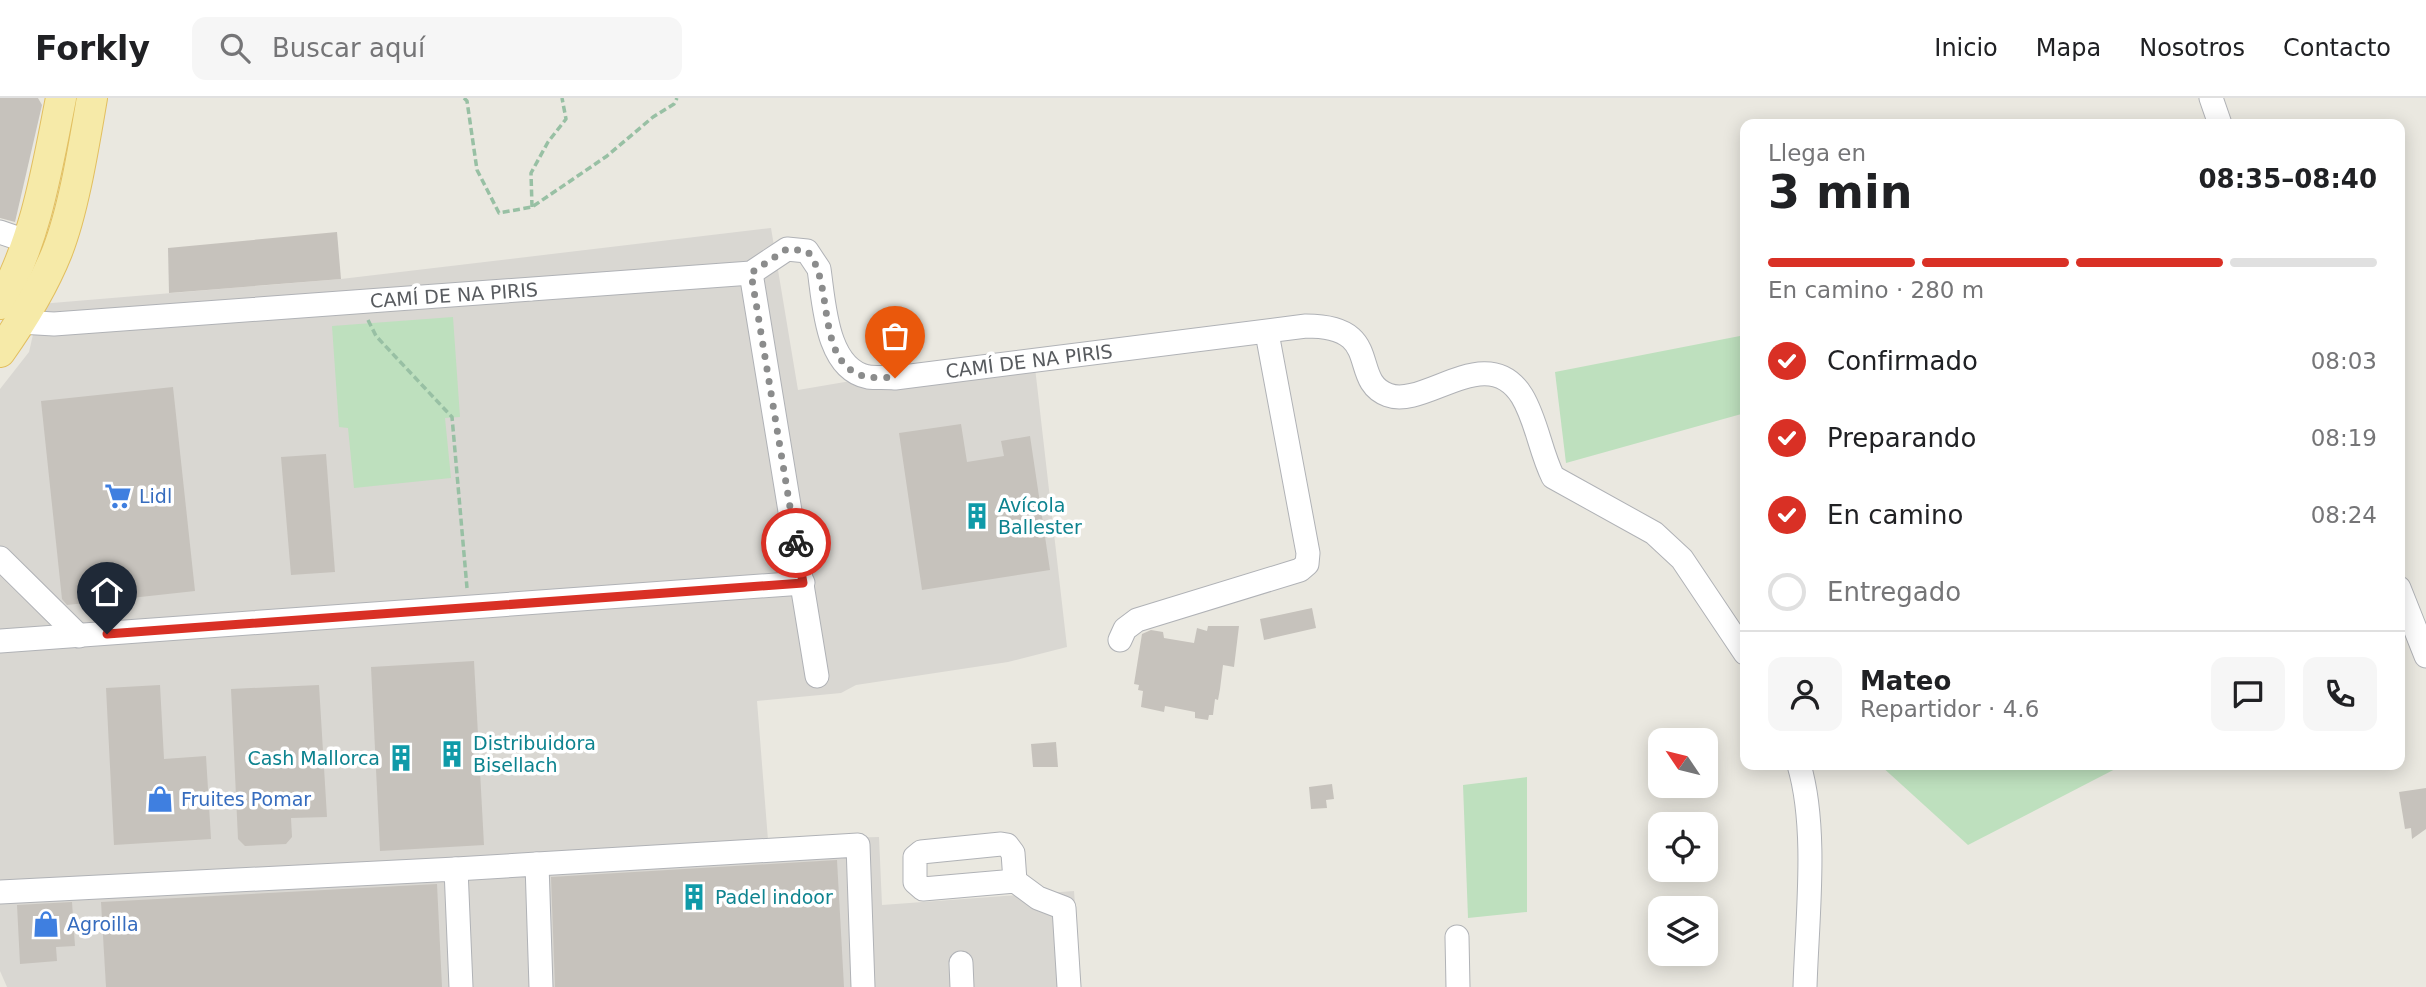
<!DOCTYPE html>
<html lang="es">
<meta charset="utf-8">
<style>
:root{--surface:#fff;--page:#f6f6f6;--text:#202124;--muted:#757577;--line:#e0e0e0;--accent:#d93025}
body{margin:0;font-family:"DejaVu Sans",sans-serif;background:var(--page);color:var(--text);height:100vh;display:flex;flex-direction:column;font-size:26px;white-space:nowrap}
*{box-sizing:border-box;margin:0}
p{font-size:23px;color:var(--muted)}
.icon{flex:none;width:38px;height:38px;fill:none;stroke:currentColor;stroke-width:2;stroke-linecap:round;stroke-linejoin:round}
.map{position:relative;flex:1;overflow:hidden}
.drawer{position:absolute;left:1740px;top:21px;width:665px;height:651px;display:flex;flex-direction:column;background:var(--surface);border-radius:14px;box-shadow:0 4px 18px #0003}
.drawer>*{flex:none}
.needle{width:46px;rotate:305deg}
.fabs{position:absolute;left:1648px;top:630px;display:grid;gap:14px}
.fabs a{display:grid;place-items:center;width:70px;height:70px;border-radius:14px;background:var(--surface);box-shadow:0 4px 18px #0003;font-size:35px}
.pin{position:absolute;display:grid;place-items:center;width:60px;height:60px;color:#fff;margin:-72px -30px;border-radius:50% 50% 50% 0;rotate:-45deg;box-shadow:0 0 7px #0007}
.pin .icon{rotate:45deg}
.courier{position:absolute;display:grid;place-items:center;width:70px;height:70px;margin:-35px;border:5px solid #d93025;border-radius:50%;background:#fff;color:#222;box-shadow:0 2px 9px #0007}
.headline em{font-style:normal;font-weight:700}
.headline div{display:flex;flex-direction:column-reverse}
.headline{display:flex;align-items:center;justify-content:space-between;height:119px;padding:0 28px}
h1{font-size:46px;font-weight:700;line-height:52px}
.bar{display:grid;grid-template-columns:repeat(4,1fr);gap:10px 7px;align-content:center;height:84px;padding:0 28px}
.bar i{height:9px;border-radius:5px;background:var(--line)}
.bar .active{background:var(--accent)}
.bar p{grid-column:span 4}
.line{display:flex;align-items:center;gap:18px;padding:0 28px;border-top:2px solid var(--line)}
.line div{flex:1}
.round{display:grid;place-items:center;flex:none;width:74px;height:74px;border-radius:14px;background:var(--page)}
ol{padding:0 28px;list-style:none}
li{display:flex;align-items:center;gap:21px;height:77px}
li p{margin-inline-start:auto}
li .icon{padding:7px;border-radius:50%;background:var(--accent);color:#fff;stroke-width:4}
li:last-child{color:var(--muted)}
li i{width:38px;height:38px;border:4px solid var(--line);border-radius:50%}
header{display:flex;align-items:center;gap:42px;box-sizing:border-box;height:98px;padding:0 35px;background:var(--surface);border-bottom:2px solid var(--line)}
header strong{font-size:33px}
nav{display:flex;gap:38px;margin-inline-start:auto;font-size:24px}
.search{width:490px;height:63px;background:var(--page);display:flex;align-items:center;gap:18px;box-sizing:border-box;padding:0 24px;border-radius:14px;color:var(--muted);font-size:26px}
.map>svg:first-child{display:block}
</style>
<header>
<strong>Forkly</strong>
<div class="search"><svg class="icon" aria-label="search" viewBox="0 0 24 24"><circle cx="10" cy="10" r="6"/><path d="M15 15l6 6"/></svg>Buscar aquí</div>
<nav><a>Inicio</a><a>Mapa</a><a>Nosotros</a><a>Contacto</a></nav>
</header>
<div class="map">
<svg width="2426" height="889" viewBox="0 0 2426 889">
<rect width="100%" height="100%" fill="#eae8e0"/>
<polygon fill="#d9d7d2" points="771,130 798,292 1033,252 1067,549 1008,564 856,587 841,595 757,603 768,742 879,739 882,807 1074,793 1081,889 7,889 0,873 0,291 29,254 40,206 341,181"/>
<g fill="#bee0be">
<polygon points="453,219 460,319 445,320 451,380 354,390 348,330 339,329 332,228"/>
<polygon points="1745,237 1745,315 1566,365 1555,274"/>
<polygon points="1880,667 2123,667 1968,747"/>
<polygon points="1527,679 1527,814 1468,820 1463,687"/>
</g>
<g fill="#c6c2bc">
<polygon points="0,0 38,0 42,7 15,124 0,120"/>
<polygon points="337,134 341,181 169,195 168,150"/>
<polygon points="173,289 195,493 67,507 62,501 41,303"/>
<polygon points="961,326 967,364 1004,358 1001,343 1030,338 1050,472 922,492 899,335"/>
<polygon points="326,356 335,474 291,477 281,359"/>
<polygon points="1312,510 1316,530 1264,542 1260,521"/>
<polygon points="1208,528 1239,528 1234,569 1223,567 1220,591 1218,602 1215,601 1213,617 1209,617 1208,622 1195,620 1195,614 1165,608 1164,614 1141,609 1143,593 1138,592 1139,587 1134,586 1142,536 1151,532 1163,534 1164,540 1194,545 1197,530 1207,533"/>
<polygon points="474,563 484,747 380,753 371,569"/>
<polygon points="160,587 164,661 206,658 211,741 114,747 106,590"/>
<polygon points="319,587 327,719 291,720 292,739 286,746 245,748 238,741 231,591"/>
<polygon points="1056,644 1058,669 1033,669 1031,646"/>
<polygon points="1332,686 1334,701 1326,702 1327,710 1311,711 1309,689"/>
<polygon points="2426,690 2426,731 2412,741 2411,730 2405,731 2399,694"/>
<polygon points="837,762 844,889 555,889 551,779"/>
<polygon points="437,786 442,889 106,889 101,804"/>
<polygon points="72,804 75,848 56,849 57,863 20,866 17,807"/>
</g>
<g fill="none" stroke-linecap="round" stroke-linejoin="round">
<defs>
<g id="minor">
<polyline points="2211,0 2220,26"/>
<polyline points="0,134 29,144"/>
<polyline points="751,175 817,578"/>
<path d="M 20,224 L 54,226 L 751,175 L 787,151 L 807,153 L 819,171 C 824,204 826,271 868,279 C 876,280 886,279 895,280 L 1306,228 C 1385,228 1348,282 1388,297 C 1425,311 1487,242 1522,298 C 1537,323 1540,353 1553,379 L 1654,435 L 1682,461 L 1745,555"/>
<polyline points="0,460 79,538"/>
<polyline points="2399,490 2426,558"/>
<polyline points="1120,542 1125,531 1137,522 1300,472 1307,466 1308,455 1267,235"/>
<polyline points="0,543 803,485"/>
<path d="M 1799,667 C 1818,731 1807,821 1805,889"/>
<polyline points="537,766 858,747 863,889"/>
<polyline points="456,771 537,766 541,889"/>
<polyline points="1015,783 923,791 915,784 915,759 921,754 1001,746 1007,747 1013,755 1015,783 1038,800 1064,810 1069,889"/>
<polyline points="0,794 456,771 461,889"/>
<polyline points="1457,839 1458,889"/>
<polyline points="961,865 962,889"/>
</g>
<g id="major">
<path d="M 0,206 C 36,142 47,71 61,0"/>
<path d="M 0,254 C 22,223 43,189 57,154 C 74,111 84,46 92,0"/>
</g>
</defs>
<use href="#minor" stroke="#b0b2b6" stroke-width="25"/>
<use href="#major" stroke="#e2bf60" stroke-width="32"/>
<g stroke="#98c0a4" stroke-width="3.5" stroke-dasharray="7 3.5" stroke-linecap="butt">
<polyline points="464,0 467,3 477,72 499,115 532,109 607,58 653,19 674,6 677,0"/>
<polyline points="532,109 531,75 548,44 566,21 562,0"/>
<polyline points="368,222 376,238 452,319 467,490"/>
</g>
<use href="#minor" stroke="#fff" stroke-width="23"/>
<use href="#major" stroke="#f6eaa8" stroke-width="30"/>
</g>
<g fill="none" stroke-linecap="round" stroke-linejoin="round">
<path stroke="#8b8c8c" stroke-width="7" stroke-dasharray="0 12.6" d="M 796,445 L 751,175 L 787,151 L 807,153 C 836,184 813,269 868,279 C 876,280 886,279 895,280"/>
<polyline stroke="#d93025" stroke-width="9" points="107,536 803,485 796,445"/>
</g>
<defs>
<symbol id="supermarket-bare" viewBox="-9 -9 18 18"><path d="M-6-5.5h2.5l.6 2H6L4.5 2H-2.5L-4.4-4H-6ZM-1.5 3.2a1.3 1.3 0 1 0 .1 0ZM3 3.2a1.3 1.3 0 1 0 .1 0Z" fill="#3f7fe0" stroke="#fff" stroke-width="2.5" paint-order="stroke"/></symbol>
<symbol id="building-bare" viewBox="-9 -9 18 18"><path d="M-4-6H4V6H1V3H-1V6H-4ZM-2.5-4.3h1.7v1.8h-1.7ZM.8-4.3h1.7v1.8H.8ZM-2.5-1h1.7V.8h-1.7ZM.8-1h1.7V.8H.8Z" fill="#0f9aa8" stroke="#fff" stroke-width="2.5" paint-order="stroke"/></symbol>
<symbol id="shop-bare" viewBox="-9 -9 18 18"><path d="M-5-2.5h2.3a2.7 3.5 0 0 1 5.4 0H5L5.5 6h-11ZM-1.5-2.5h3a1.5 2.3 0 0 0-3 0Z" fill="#3f7fe0" stroke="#fff" stroke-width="2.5" paint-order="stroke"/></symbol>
</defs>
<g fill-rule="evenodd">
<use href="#supermarket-bare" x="99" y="379" width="38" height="38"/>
<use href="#building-bare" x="958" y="399" width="38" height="38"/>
<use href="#building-bare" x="433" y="637" width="38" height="38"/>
<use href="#building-bare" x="382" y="641" width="38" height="38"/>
<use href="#shop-bare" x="141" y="682" width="38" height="38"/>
<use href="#building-bare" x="675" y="780" width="38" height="38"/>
<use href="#shop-bare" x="27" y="807" width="38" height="38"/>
</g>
<g text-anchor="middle" stroke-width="7" stroke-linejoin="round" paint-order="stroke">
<g font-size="19" fill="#585b5f" stroke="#fff">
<text transform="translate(454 197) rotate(-4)" y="7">CAMÍ DE NA PIRIS</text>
<text transform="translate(1029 263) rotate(-7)" y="7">CAMÍ DE NA PIRIS</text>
</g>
<g font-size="19" fill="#366cbe" stroke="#fff" text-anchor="start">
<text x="139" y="405">Lidl</text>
<text x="181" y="708">Fruites Pomar</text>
<text x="67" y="833">Agroilla</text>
</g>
<g font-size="19" fill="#0d838f" stroke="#fff" text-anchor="start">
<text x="998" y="414">Avícola<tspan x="998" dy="22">Ballester</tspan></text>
<text x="473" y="652">Distribuidora<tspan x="473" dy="22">Bisellach</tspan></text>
<text x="380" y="667" text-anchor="end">Cash Mallorca</text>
<text x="715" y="806">Padel indoor</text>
</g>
</g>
</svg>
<div class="fabs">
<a><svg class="needle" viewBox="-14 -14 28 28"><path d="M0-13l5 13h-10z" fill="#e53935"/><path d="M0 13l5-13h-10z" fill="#757577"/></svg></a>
<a><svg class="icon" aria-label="locate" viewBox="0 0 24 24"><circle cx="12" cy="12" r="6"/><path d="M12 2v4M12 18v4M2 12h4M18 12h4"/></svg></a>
<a><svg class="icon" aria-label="layers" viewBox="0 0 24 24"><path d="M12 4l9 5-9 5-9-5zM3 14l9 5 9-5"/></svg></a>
</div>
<div class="pin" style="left:895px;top:280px;background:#ea580c"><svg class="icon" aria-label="bag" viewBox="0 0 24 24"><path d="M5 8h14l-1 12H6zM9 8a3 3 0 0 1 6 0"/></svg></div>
<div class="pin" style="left:107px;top:536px;background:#1f2937"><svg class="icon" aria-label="home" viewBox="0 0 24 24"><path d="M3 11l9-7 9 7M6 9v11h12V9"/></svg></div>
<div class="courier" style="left:796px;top:445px"><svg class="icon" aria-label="bike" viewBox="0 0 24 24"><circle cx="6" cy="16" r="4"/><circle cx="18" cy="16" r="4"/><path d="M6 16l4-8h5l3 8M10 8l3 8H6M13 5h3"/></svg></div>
<section class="drawer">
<div class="headline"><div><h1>3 min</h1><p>Llega en</p></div><em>08:35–08:40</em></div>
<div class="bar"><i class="active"></i><i class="active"></i><i class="active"></i><i></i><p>En camino · 280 m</p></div>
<ol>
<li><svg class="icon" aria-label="check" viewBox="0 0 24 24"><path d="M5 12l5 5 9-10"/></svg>Confirmado<p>08:03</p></li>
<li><svg class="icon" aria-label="check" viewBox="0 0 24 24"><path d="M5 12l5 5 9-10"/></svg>Preparando<p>08:19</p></li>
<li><svg class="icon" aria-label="check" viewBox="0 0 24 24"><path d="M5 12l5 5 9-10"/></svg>En camino<p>08:24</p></li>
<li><i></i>Entregado</li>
</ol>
<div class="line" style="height:126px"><a class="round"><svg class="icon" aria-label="person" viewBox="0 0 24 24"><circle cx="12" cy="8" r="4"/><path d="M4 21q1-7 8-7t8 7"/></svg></a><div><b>Mateo</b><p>Repartidor · 4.6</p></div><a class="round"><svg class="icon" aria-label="chat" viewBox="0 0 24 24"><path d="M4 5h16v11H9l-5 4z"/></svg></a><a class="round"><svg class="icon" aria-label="phone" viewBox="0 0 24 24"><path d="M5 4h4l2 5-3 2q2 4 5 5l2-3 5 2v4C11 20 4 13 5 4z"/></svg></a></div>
</section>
</div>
